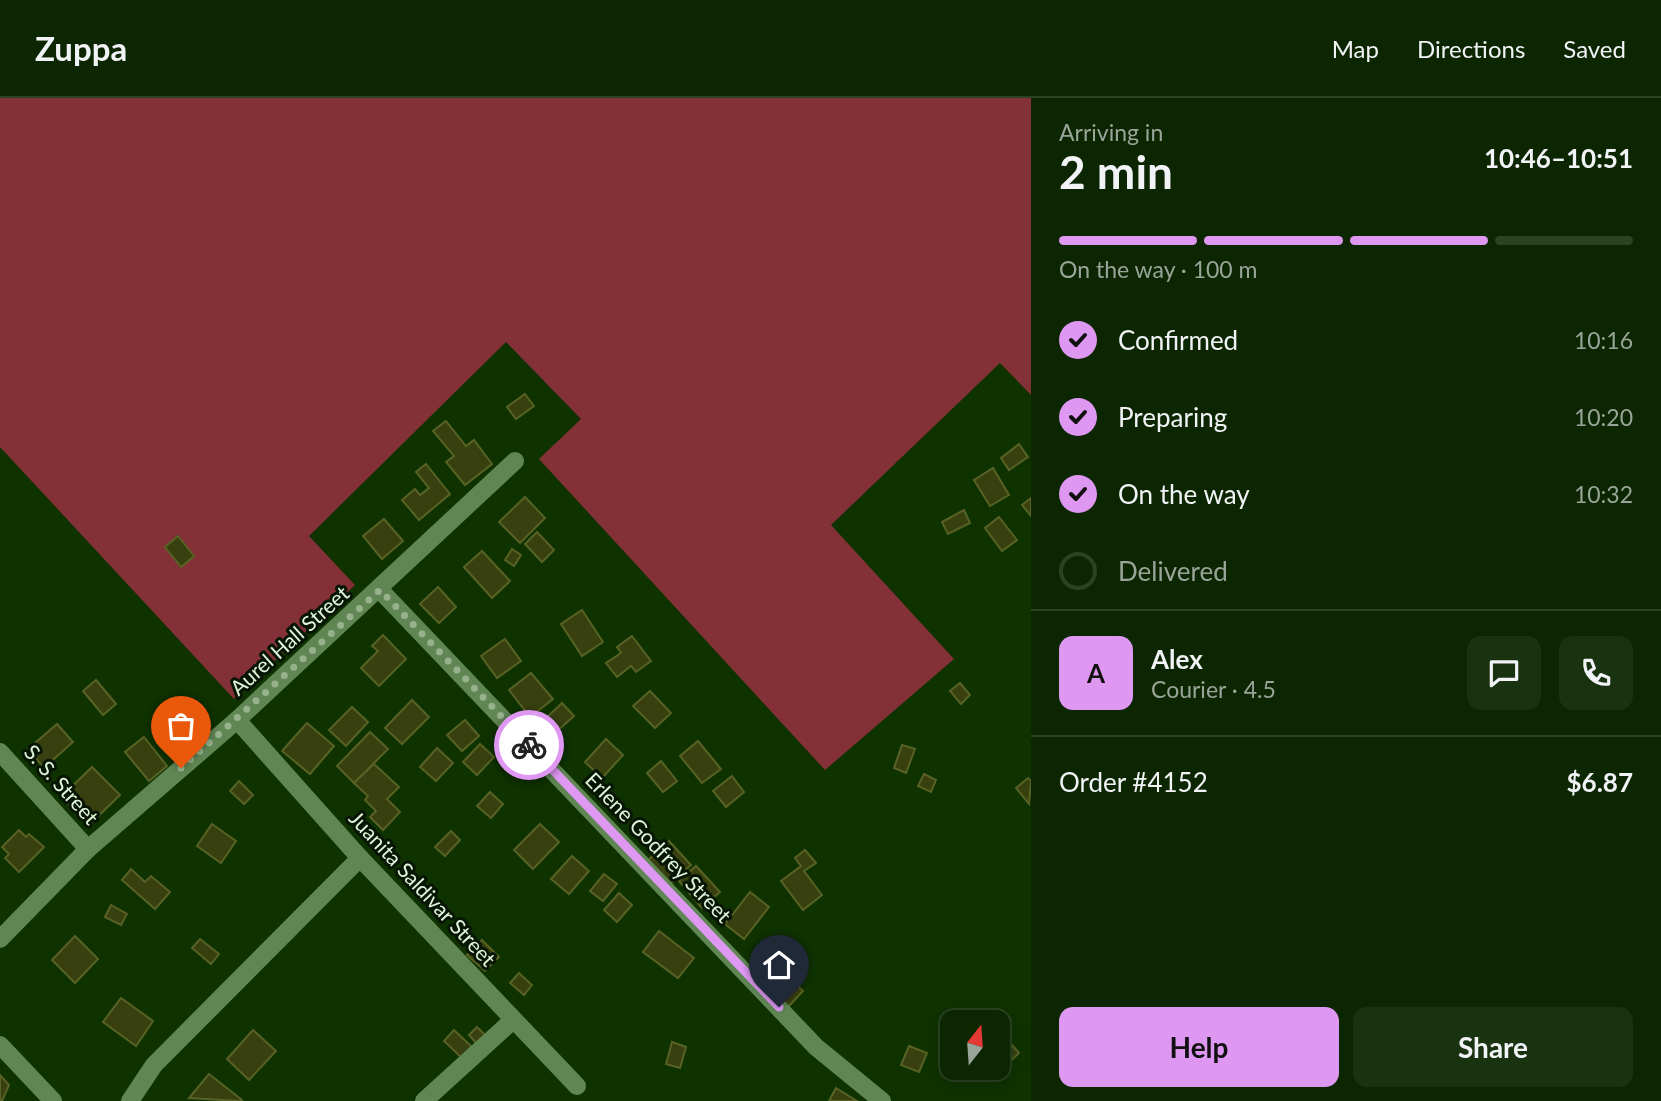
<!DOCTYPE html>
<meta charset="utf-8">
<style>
:root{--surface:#0b2601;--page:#193210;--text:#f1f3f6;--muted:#9aa599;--line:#2b4323;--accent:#de98f2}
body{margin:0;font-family:Lato,sans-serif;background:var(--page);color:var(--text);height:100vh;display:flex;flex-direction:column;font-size:26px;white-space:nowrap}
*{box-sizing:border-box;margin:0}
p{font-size:23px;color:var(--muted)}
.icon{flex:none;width:38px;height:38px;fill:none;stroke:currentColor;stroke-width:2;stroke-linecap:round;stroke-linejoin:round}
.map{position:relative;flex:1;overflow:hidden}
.drawer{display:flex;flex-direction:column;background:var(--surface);width:630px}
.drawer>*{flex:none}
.needle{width:46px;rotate:17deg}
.buttons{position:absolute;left:940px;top:912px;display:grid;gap:14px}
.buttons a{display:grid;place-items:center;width:70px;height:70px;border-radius:14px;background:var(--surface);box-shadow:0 4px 18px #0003,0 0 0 2px var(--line);font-size:35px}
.pin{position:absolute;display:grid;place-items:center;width:60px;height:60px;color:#fff;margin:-72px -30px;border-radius:50% 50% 50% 0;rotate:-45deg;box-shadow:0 0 7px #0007}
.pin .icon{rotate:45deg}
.courier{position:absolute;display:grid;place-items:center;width:70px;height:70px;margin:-35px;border:5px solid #de98f2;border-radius:50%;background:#fff;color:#222;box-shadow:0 2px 9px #0007}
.overview em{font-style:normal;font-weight:700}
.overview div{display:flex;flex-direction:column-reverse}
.overview{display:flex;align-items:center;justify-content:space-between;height:119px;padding:0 28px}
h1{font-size:46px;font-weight:700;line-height:52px}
.bar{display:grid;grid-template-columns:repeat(4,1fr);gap:10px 7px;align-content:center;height:84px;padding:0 28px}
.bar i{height:9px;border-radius:5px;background:var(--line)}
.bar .selected{background:var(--accent)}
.bar p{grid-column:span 4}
.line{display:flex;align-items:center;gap:18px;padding:0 28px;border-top:2px solid var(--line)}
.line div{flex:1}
.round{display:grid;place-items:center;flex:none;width:74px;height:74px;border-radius:14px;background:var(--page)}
ol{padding:0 28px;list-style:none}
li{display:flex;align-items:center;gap:21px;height:77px}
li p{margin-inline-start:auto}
li .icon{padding:7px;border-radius:50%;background:var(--accent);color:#111;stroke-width:4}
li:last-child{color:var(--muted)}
li i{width:38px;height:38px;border:4px solid var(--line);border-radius:50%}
.cta{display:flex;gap:14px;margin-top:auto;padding:14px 28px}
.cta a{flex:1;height:80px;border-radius:14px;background:var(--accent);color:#111;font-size:28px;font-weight:700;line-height:80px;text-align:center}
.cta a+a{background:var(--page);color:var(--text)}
header{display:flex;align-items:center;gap:42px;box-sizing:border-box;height:98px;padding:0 35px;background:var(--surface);border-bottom:2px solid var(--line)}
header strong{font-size:33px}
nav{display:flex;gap:38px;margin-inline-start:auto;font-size:24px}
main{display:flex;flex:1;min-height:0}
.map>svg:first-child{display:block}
</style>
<header>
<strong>Zuppa</strong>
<nav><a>Map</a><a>Directions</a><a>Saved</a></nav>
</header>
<main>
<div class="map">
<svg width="1031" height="1003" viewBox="0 0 1031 1003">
<rect width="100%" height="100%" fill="#0f3201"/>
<polygon fill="#843037" points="0,0 1031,0 1031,297 1000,265 831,427 954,561 825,672 539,361 581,321 506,244 309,438 355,487 234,601 0,349"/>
<g fill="#384010" stroke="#576224" stroke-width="2">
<polygon points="525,296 534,308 516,321 507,309"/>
<polygon points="446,323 466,348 474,342 492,366 465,387 446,364 454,358 433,333"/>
<polygon points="1019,346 1028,359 1009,372 1001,360"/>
<polygon points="426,366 450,396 419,422 402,402 415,391 420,397 429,390 416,374"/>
<polygon points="993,370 1009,397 990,408 974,382"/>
<polygon points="525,399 545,420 520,445 499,424"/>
<polygon points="1031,400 1031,418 1022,407"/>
<polygon points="964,412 970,425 948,436 942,424"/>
<polygon points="999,419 1017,442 1002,453 985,430"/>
<polygon points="384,421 403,443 382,461 363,438"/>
<polygon points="537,434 554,452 542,464 525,446"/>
<polygon points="178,438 194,458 181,469 165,449"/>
<polygon points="512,451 521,457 514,468 505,462"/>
<polygon points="482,453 510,483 492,500 464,469"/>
<polygon points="438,489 456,509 439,525 420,506"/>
<polygon points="582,512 603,544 582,558 561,526"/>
<polygon points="383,537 406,561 379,588 361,570 378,553 372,548"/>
<polygon points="632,538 651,563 636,574 631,568 617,579 606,565 621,555 617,549"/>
<polygon points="505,541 521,563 497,580 481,558"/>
<polygon points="531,575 553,601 530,619 509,592"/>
<polygon points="96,582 116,606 103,617 83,593"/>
<polygon points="960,585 970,597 961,606 950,593"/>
<polygon points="650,593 671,615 655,630 633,608"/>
<polygon points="412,602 429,619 402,646 385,630"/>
<polygon points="562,605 574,618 555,635 544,622"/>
<polygon points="352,609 368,624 346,648 329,632"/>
<polygon points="465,622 479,638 462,653 447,637"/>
<polygon points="307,625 334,648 310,676 282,653"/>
<polygon points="57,626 73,644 44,670 28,651"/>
<polygon points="370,634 388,651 354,685 337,668"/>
<polygon points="144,639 167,668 149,683 125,654"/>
<polygon points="606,641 623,657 602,680 585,664"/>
<polygon points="698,643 721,671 702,685 680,658"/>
<polygon points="480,646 494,659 477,677 463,664"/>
<polygon points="902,647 915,651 906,675 894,670"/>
<polygon points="437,650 453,665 436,683 420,669"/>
<polygon points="661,663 677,683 663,694 647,675"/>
<polygon points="374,666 399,689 387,701 400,714 383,732 370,719 376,713 365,702 368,698 354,685"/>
<polygon points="92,669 120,697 89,727 61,699"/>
<polygon points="924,676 936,682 931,694 918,688"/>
<polygon points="732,678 744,694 726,709 713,693"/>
<polygon points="1028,680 1031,683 1029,706 1016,690"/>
<polygon points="239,683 253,697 244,706 230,693"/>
<polygon points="490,694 503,706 491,720 477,708"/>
<polygon points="212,726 236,743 221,765 197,748"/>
<polygon points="540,726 559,744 533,771 514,752"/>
<polygon points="19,732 26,739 29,736 44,749 19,774 5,760 9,756 2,749"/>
<polygon points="451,733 460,742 445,758 435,749"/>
<polygon points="669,743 691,767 669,787 647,763"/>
<polygon points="805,752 816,765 804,773 822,797 803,812 781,783 801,768 795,760"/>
<polygon points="572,758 589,773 569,796 551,781"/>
<polygon points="696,768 720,794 702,810 679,783"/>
<polygon points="131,771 145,784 151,778 170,794 155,811 122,782"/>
<polygon points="604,776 617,786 603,803 590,793"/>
<polygon points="750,794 769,809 744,841 725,826"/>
<polygon points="619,795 632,807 617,824 604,812"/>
<polygon points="111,807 127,816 121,827 105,819"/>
<polygon points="659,833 694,860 678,880 643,854"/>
<polygon points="75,838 98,861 75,885 52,862"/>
<polygon points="200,841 219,856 211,866 192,850"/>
<polygon points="482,842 499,859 485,873 467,857"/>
<polygon points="519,875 532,887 524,897 510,885"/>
<polygon points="783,875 803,893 788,909 768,891"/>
<polygon points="121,900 153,923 136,948 103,924"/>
<polygon points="477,929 487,939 478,947 469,937"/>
<polygon points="998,931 1019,955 1003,970 998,964"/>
<polygon points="253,932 276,953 249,982 227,961"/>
<polygon points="454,932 472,949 462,960 444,943"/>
<polygon points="672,944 686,949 680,970 666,966"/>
<polygon points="909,948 927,955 919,974 901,967"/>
<polygon points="209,976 242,1002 240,1003 189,1000"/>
<polygon points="0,977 9,987 2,1003 0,1003"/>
<polygon points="836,990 857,1003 829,1003"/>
</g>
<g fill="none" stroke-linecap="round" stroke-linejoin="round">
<g stroke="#608654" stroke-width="18">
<polyline points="380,492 816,949 882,1003"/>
<polyline points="237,622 360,760 577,988"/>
<polyline points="0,654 88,751"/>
<polyline points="0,841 88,751 237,622 515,363"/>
<polyline points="0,947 53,1003"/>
<polyline points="130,1003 154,967 360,760"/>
<polyline points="424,1003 513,922"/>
</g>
</g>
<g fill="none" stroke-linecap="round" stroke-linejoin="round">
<polyline stroke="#97b18d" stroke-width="7" stroke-dasharray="0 12.6" points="181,670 380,492 529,647"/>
<polyline stroke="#de98f2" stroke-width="9" points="529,647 779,909"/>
</g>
<g text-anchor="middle" stroke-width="6" stroke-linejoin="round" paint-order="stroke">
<g font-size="21" fill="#e0f5d9" stroke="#071604">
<text transform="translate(290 543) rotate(-42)" y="7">Aurel Hall Street</text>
<text transform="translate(61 687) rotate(48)" y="7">S. S. Street</text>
<text transform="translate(658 750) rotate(46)" y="7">Erlene Godfrey Street</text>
<text transform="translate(422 791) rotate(47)" y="7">Juanita Saldivar Street</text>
</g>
</g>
</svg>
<div class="buttons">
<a><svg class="needle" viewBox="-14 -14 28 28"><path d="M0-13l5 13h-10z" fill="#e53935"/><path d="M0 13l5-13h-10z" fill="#9aa599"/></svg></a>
</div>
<div class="pin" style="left:181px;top:670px;background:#ea580c"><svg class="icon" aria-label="bag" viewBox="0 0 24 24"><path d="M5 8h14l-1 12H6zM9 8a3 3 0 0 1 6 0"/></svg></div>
<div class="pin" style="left:779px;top:909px;background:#1f2937"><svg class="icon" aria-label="home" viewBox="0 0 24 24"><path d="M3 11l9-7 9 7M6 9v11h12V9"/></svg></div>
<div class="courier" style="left:529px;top:647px"><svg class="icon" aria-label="bike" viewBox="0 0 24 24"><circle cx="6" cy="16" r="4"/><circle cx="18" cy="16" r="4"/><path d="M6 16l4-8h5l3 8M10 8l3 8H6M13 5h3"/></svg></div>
</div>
<section class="drawer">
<div class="overview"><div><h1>2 min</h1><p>Arriving in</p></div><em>10:46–10:51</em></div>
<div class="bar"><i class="selected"></i><i class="selected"></i><i class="selected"></i><i></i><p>On the way · 100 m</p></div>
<ol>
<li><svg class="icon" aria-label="check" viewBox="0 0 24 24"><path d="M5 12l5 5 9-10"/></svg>Confirmed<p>10:16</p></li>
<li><svg class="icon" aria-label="check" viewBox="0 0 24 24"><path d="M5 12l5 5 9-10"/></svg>Preparing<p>10:20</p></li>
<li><svg class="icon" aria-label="check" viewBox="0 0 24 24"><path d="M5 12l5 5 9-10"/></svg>On the way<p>10:32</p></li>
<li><i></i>Delivered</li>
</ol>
<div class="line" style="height:126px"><b class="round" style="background:var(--accent);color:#111">A</b><div><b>Alex</b><p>Courier · 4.5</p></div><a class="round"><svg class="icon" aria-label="chat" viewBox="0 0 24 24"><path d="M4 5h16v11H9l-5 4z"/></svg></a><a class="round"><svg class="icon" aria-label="phone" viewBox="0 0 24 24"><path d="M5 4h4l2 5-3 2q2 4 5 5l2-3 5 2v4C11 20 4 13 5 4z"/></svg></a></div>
<div class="line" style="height:91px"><div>Order #4152</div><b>$6.87</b></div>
<div class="cta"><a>Help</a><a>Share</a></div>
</section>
</main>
